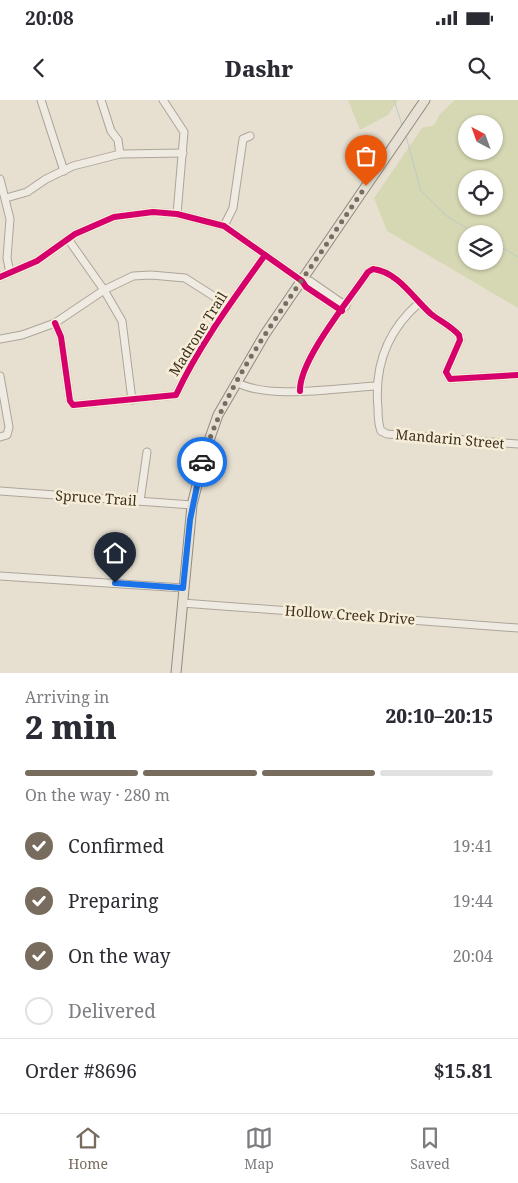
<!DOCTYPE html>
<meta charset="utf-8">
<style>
:root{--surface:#fff;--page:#f7f7f7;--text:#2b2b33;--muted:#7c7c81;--line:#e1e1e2;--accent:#786c5e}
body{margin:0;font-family:"Noto Serif",serif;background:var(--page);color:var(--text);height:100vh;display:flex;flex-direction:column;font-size:19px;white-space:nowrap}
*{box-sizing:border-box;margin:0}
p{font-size:16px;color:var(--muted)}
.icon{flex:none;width:28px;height:28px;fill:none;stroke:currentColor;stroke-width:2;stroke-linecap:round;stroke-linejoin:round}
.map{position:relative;height:573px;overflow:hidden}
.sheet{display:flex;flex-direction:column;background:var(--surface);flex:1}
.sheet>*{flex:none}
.needle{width:32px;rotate:319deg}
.tools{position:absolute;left:458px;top:15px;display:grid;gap:10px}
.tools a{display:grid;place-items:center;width:45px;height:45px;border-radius:50%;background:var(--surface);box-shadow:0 1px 4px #0004;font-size:25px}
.pin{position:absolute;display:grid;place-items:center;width:42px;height:42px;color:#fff;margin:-51px -21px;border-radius:50% 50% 50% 0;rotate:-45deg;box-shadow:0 0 5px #0007}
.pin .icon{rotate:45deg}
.courier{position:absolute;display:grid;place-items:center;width:50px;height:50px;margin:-25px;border:4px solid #1a73e8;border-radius:50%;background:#fff;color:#222;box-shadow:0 1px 6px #0007}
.overview em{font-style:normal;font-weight:800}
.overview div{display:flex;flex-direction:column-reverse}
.overview{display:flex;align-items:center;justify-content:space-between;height:85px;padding:0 25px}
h1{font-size:32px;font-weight:800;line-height:38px}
.bar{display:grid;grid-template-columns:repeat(4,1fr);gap:8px 5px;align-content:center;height:60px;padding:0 25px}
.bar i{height:6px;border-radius:4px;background:var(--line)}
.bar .active{background:var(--accent)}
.bar p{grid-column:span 4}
.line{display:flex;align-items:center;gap:12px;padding:0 25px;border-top:1px solid var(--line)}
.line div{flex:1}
ol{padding:0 25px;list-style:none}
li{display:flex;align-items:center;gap:15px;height:55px}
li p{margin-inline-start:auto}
li .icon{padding:5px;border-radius:50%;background:var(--accent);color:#fff;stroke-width:4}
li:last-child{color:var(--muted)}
li i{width:28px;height:28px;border:2px solid var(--line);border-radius:50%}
.status{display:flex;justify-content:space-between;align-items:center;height:35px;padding:0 25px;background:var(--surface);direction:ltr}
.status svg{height:14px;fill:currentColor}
header{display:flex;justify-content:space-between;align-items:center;height:65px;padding:0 25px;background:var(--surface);font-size:22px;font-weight:800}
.tab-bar{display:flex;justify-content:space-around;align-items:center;height:70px;border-top:1px solid var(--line);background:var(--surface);font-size:14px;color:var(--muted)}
.tab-bar a{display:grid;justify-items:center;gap:2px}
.tab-bar .active{color:var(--accent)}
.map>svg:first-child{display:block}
</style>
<div class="status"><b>20:08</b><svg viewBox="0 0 49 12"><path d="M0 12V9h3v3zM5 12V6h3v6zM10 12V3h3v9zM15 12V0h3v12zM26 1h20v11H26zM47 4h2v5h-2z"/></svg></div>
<header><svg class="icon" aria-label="back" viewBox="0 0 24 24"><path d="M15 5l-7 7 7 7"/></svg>Dashr<svg class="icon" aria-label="search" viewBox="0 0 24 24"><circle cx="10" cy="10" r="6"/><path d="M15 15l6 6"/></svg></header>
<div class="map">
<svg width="518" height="573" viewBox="0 0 518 573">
<rect width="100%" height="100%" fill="#e7e0d1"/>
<g fill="#d6d7b3" fill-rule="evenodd">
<polygon points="348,0 398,0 388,15 360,30"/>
<path d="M 455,0 L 518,0 L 518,208 L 387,131 L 374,98 L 422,28 L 434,25 L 440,14 ZM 466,24 L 494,24 L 494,51 L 466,51 ZM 466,79 L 494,79 L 494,106 L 466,106 ZM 466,134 L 494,134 L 494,161 L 466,161 Z"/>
</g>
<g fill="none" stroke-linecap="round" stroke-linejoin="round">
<g stroke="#bcccc2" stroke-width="1">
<polyline points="394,0 402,25"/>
<polyline points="406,36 421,91 448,117 477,134"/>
<polyline points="494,143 518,157"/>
</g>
<defs>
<g id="minor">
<polyline points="41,0 64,71"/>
<polyline points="101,0 111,31 118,40 120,54"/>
<polyline points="163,0 184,32 177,114"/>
<polyline points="0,79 10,119 7,158 10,173"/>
<polyline points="6,98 27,92 46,79 73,66 120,54 183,53"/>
<polyline points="224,126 233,108 243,39 250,36"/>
<polyline points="68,139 104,190 122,221 132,300"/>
<polyline points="0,177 37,161 75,134 114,117 153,112 177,114 224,126 302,181 306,187 342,211"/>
<polyline points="302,181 310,181 346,206"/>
<path d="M 419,203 C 387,231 374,266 378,308 C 378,315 378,324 381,331 L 387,334 L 518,344"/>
<path d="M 55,223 L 61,237 L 70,301 L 73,305 L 176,295 C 199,245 233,200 265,155"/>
<polyline points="0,239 22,235 55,223 104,190 133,176 151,175 185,178 229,206"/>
<polyline points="0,276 9,327 7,335 0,337"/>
<path d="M 236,282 C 268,300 337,288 376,286"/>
<path d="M 300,291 C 299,260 350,199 368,172 L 373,169 C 398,172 413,198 431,214 C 440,221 451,226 459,235 L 460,240 L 446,272 L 450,279 L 518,275"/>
<polyline points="0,391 192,405"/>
<polyline points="140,401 147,352"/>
<polyline points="0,476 183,488"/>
<polyline points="182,503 518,528"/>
</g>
<polyline id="major" points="176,573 192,405 206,349 218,315 265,234 425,0"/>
</defs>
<use href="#minor" stroke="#ada599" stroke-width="9"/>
<use href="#major" stroke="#928b80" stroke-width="11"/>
<use href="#minor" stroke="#efebe3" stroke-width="7"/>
<use href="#major" stroke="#e6e1d4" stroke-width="9"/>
<defs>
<g id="cycleway">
<polyline points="0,177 37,161 75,134 114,117 153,112 177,114 224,126 302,181 306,187 342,211"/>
<path d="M 55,223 L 61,237 L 70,301 L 73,305 L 176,295 C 199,245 233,200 265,155"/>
<path d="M 300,291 C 299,260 350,199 368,172 L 373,169 C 398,172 413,198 431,214 C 440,221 451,226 459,235 L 460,240 L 446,272 L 450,279 L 518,275"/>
</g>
</defs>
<use href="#cycleway" stroke="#f7eed8" stroke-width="9"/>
<use href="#cycleway" stroke="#d6006c" stroke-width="6"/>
</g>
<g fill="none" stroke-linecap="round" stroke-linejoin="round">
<path stroke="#786c5e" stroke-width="5" stroke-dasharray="0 9" d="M 202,362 C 222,294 262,239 301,181 C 323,150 344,118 366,86"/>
<polyline stroke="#1a73e8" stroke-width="6" points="115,483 183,488 190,420 202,362"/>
</g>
<g text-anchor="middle" stroke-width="5" stroke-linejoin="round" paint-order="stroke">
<g font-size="14" fill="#3d2e20" stroke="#f7eed8">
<text transform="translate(198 234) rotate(-58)" y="5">Madrone Trail</text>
<text transform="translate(450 339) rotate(5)" y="5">Mandarin Street</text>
<text transform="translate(96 398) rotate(4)" y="5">Spruce Trail</text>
<text transform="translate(350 515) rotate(4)" y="5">Hollow Creek Drive</text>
</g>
</g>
</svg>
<div class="tools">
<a><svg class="needle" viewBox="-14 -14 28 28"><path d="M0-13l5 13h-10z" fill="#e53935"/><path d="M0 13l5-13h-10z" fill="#7c7c81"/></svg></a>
<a><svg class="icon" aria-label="locate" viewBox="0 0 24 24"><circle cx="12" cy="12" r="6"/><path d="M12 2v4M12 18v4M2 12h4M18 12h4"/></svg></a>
<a><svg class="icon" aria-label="layers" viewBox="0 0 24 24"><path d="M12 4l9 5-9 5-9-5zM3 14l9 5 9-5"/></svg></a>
</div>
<div class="pin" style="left:366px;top:86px;background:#ea580c"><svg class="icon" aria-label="bag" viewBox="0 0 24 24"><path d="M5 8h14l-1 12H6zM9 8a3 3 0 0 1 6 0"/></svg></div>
<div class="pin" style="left:115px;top:483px;background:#1f2937"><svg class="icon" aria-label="home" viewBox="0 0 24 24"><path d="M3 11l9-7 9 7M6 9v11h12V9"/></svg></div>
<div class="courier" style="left:202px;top:362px"><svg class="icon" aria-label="car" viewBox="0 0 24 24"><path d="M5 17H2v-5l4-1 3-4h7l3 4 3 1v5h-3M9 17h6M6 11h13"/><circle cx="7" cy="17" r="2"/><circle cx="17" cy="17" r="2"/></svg></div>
</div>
<section class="sheet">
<div class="overview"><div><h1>2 min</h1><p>Arriving in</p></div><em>20:10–20:15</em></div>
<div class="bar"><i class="active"></i><i class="active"></i><i class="active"></i><i></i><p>On the way · 280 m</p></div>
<ol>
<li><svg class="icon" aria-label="check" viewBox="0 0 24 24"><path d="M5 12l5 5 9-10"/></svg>Confirmed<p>19:41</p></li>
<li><svg class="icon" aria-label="check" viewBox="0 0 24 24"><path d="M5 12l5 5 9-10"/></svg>Preparing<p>19:44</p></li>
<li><svg class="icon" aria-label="check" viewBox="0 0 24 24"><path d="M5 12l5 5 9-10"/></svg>On the way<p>20:04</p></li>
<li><i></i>Delivered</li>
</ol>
<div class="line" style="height:65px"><div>Order #8696</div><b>$15.81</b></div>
</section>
<nav class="tab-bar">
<a class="active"><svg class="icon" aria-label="home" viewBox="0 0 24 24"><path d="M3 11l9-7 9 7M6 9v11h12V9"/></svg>Home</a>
<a><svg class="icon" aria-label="map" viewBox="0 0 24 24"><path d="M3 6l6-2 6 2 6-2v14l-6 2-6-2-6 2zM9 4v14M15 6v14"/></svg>Map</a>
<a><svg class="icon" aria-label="saved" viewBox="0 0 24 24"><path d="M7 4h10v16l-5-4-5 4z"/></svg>Saved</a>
</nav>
